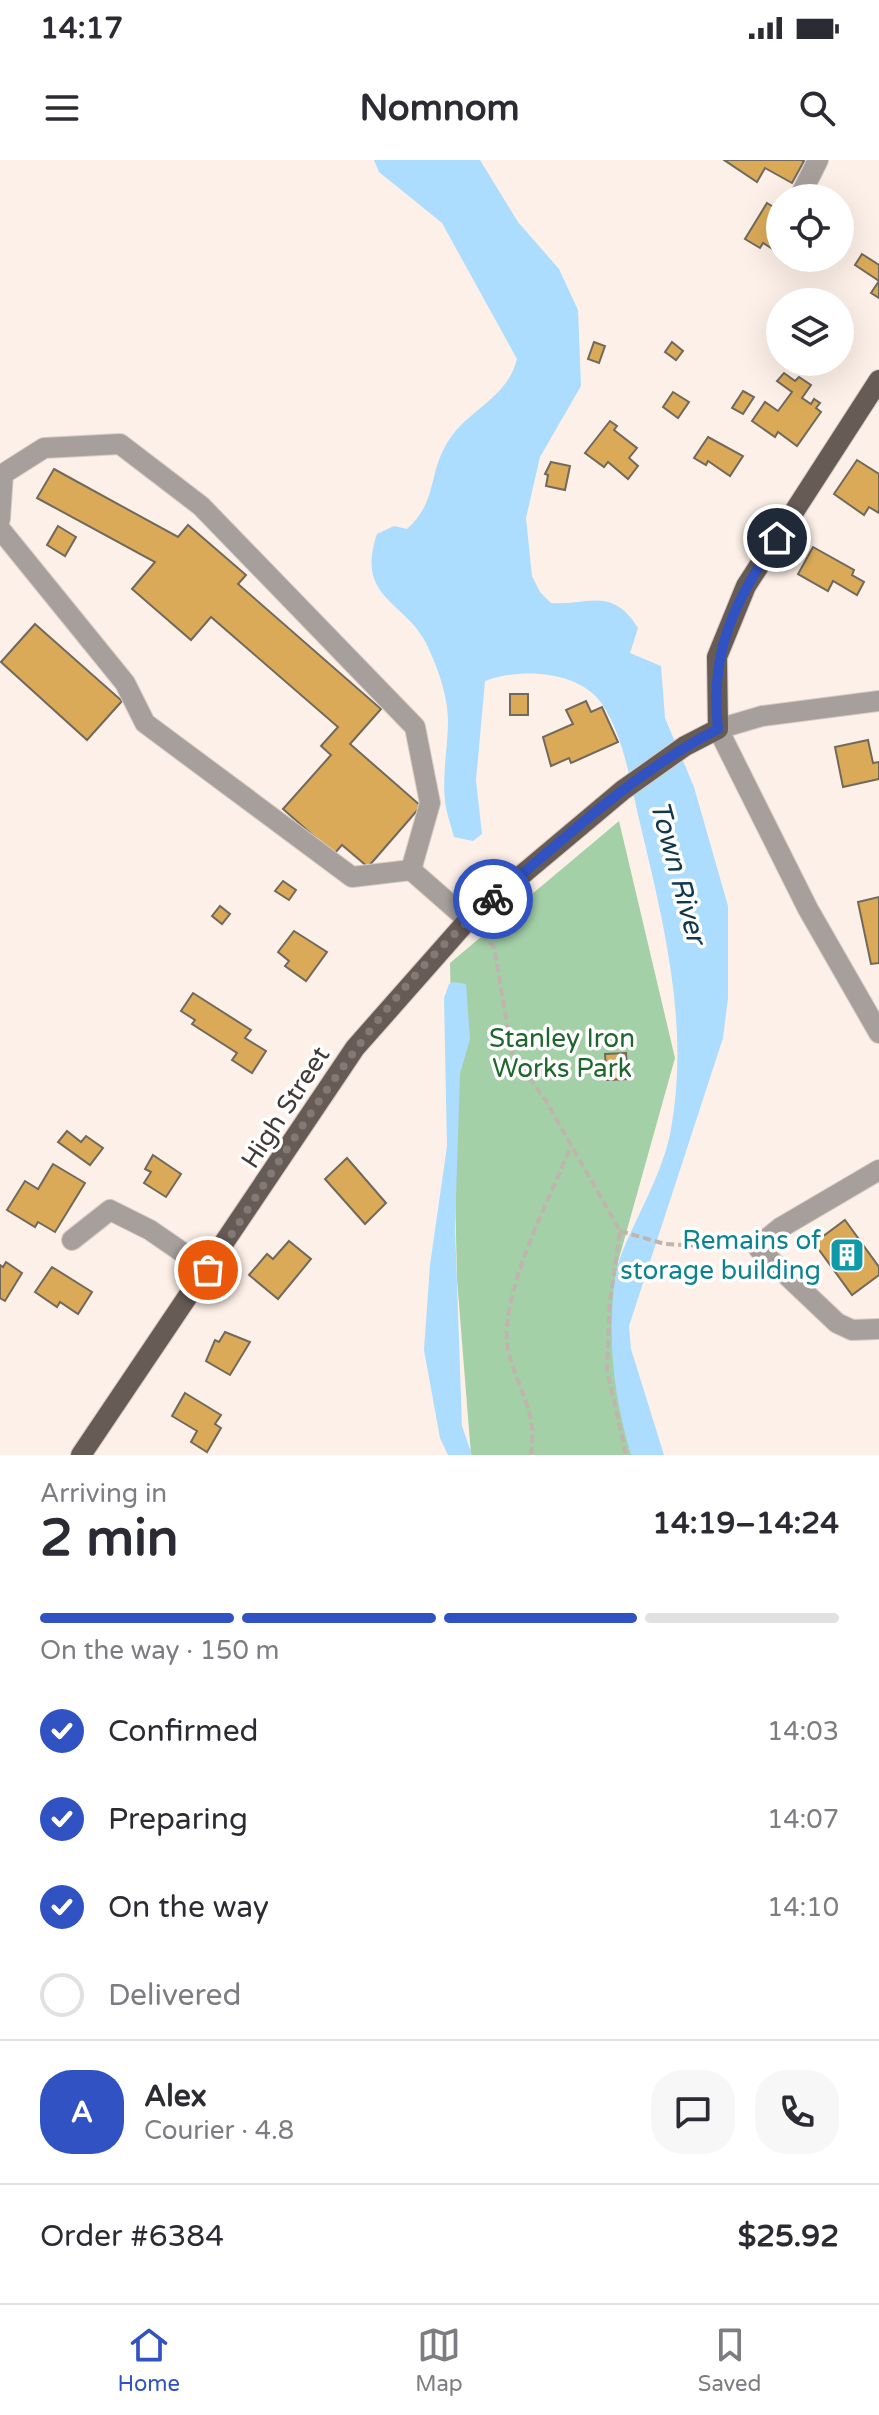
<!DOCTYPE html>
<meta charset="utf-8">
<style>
:root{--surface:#fff;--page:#f7f7f7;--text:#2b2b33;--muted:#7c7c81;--line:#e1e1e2;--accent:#3152c3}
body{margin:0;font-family:"Varela Round",sans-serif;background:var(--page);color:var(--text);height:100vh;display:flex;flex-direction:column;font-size:30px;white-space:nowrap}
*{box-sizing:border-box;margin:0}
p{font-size:26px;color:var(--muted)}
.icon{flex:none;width:44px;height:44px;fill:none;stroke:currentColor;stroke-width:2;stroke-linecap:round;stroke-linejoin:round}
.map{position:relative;height:1295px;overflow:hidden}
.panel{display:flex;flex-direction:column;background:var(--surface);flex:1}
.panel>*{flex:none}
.buttons{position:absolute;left:766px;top:24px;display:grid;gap:16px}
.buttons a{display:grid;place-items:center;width:88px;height:88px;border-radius:50%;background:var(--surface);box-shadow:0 8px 32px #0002;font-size:40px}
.pin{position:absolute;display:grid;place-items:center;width:68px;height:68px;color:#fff;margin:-34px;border:4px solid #fff;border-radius:50%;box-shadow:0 2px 8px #0007}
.courier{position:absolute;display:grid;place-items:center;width:80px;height:80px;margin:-40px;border:6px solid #3152c3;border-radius:50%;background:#fff;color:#222;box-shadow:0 2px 10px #0007}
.head em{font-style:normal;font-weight:700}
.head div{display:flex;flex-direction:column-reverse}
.head{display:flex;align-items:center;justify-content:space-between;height:136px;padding:0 40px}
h1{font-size:52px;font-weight:700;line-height:60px}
.bar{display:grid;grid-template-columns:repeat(4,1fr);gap:12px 8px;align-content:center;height:96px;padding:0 40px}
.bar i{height:10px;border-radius:6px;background:var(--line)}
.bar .selected{background:var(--accent)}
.bar p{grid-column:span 4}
.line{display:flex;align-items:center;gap:20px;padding:0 40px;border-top:2px solid var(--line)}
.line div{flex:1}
.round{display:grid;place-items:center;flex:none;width:84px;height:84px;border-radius:32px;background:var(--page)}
ol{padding:0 40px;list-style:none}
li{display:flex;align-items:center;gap:24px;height:88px}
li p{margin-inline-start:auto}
li .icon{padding:8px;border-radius:50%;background:var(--accent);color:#fff;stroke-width:4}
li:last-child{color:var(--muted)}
li i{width:44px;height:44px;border:4px solid var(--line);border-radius:50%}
.status{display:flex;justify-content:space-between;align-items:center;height:56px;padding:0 40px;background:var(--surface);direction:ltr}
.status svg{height:22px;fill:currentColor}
header{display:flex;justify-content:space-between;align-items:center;height:104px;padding:0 40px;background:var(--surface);font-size:36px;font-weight:700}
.tabs{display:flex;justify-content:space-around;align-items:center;height:112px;border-top:2px solid var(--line);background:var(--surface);font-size:22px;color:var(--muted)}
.tabs a{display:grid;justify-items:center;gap:4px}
.tabs .selected{color:var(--accent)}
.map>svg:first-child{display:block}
</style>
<div class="status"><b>14:17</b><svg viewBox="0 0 49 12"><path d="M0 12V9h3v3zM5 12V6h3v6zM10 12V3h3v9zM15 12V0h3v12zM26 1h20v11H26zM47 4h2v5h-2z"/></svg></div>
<header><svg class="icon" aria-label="menu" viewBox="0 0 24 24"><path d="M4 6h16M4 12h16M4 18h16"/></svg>Nomnom<svg class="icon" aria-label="search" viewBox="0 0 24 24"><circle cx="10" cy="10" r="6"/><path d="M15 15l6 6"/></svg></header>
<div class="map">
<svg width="879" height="1295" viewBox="0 0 879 1295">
<rect width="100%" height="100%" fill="#fdf0e8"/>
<polygon fill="#a4d0a7" points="619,661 675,898 618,1102 636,1295 471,1295 457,1119 450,803"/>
<g fill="#acddfe">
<path d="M 374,0 L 480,0 L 518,62 L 559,109 L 578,150 L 581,226 L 540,297 L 526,358 L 532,416 L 540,432 L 551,443 C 585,446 612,425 638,468 L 630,493 L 661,506 L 665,558 L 694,627 L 728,746 L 728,838 L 723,878 L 629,1166 L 631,1189 L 664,1295 L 631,1295 C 617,1247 610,1203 612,1152 C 613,1136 614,1114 620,1098 C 636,1056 663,1014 671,969 C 690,864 663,760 639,659 C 630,621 624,577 602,544 C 579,510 519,508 485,521 L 476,620 L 482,674 L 473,681 L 454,677 C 451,665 446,652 445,641 C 442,614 448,587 448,560 C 448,535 437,506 426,483 C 405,441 355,438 377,374 L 394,366 L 407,369 C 437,342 428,316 446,285 C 465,250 507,240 517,199 L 442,63 L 379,12 Z"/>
<polygon points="454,822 466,824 470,879 460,914 455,1067 462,1266 472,1295 448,1295 440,1278 424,1190 430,1105 447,986 444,838 449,824"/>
</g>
<g fill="#daaa58" stroke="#71695c" stroke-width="2">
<polygon points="724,0 801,0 804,1 792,23 765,8 757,22"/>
<polygon points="767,43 780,51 780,81 774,90 763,83 760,88 745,79"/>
<polygon points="862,94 879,105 879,138 871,133 879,121 855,105"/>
<polygon points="594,182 605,186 599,203 588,199"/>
<polygon points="672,182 683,191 676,200 665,192"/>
<polygon points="784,213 795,221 799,217 811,225 802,238 811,244 814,239 820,243 816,248 821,252 797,286 778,272 775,277 752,261 765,242 778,251 792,232 777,221"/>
<polygon points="743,231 754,237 743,254 732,248"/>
<polygon points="673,232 689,242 678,258 663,247"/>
<polygon points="610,261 617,266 614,270 637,288 629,298 638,306 628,319 608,302 604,307 585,293"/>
<polygon points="708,277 743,296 730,316 708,301 706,305 694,298"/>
<polygon points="857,300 879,314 879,353 869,347 864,355 834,334"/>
<polygon points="551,302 570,306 565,330 546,326 548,315 545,314"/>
<polygon points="54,309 178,377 188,365 246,415 238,424 381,549 350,584 421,646 368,707 342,685 334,694 283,649 331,595 321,586 338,567 211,457 191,480 132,429 155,402 37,338"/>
<polygon points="58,366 76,377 65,396 47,385"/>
<polygon points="813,387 854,410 852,415 864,422 857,435 833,421 828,431 798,414"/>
<polygon points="35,464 122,541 87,580 1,502"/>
<rect x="510" y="534" width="18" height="21"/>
<polygon points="586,541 591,552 602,547 618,582 571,603 569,598 551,606 543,577 573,564 566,550"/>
<polygon points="868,580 873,603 879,602 879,619 843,627 835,587"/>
<polygon points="283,721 296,730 289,740 275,731"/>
<polygon points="879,737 879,803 871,804 858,742"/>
<polygon points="220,746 230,754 222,764 212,756"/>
<polygon points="294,771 327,792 306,821 285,806 289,801 278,792"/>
<polygon points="193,833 251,870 245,878 266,891 252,913 232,900 237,893 192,864 195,860 181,851"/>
<polygon points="626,893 628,919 607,920 605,894"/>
<polygon points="67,971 81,982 86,976 103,988 90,1005 58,982"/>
<polygon points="153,995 181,1014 166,1037 144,1023 151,1012 145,1009"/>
<polygon points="347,998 386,1043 365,1064 325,1019"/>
<polygon points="53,1004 85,1023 55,1072 38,1062 35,1067 7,1050 25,1021 38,1029"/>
<polygon points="845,1060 879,1107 879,1115 852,1135 814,1083"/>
<polygon points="289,1081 311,1099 278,1139 249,1115 267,1094 273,1099"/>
<polygon points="6,1102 22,1113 5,1141 0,1138 0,1105 3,1107"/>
<polygon points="52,1107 92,1132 78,1154 60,1142 57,1147 35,1132"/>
<polygon points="225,1172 250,1182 230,1215 206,1201 215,1180 219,1182"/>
<polygon points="185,1233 221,1255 215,1264 221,1268 207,1292 191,1282 197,1271 172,1256"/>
</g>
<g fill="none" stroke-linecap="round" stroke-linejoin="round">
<defs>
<g id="minor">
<polyline points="799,38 818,0"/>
<polyline points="0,359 3,314 44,288 120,284 201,346 415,567 430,643 411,710"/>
<polyline points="0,369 125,523 145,563 352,717 411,710 468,760"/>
<polyline points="879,541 762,556 718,569 808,749 879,873"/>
<polyline points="879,1010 780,1068 759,1085 759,1089 837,1163 852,1170 879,1169"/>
<polyline points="72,1080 110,1050 150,1070 208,1110"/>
</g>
<polyline id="major" points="81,1295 355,888 468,760 623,630 685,586 718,569 717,497 746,426 879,220"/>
</defs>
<use href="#minor" stroke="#d7ccc5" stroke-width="22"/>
<use href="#major" stroke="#d7ccc5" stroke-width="22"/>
<g stroke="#c0b4ae" stroke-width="4" stroke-dasharray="8 4" stroke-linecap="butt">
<polyline points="481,774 494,787 512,893 546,941 620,1071 610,1141 607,1210 626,1295"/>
<polyline points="620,1071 665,1084 740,1088"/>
<path d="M 531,1295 C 538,1249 517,1231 508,1189 C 498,1136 550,1038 571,986"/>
</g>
<use href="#minor" stroke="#a69f9c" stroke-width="20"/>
<use href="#major" stroke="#675b55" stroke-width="20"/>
</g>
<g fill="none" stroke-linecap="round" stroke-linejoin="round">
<path stroke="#837a75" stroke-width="8" stroke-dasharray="0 14.4" d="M 208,1110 C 294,982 373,840 493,739"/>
<path stroke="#3152c3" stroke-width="10" d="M 493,739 C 564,679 634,612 718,569 C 709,490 735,442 777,378"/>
</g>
<defs>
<symbol id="building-square" viewBox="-11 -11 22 22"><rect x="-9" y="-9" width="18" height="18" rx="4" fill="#0f9aa8" stroke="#fff"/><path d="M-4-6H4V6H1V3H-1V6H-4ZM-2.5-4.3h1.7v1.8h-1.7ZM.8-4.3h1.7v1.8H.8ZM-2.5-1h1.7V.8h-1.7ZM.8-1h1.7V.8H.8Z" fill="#fff"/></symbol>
</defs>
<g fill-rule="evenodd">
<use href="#building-square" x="827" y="1075" width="40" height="40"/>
</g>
<g text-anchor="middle" stroke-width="7" stroke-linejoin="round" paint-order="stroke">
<g font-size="26" fill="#1e662c" stroke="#fff">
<text x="562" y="887">Stanley Iron<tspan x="562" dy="30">Works Park</tspan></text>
</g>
<g font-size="26" fill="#413a37" stroke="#fff">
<text transform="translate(285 947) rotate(-57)" y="9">High Street</text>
</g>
<g font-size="26" fill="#0d838f" stroke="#fff" text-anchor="end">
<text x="821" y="1089">Remains of<tspan x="821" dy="30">storage building</tspan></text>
</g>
<g font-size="28" font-style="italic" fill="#12384e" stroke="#fff">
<text transform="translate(679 712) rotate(75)" y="10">Town River</text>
</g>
</g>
</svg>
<div class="buttons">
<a><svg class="icon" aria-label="locate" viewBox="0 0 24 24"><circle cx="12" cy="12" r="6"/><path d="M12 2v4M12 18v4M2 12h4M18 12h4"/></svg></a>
<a><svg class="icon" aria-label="layers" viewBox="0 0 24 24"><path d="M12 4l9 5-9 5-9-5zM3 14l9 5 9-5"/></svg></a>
</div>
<div class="pin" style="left:208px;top:1110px;background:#ea580c"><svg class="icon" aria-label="bag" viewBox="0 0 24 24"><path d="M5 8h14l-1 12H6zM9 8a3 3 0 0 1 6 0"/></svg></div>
<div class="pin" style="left:777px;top:378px;background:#1f2937"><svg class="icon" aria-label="home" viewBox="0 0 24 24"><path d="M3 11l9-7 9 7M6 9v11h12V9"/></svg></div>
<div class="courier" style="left:493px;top:739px"><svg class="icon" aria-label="bike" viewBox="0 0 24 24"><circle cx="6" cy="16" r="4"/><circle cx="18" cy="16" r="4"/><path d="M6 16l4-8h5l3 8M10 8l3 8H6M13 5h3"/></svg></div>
</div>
<section class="panel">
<div class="head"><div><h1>2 min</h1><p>Arriving in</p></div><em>14:19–14:24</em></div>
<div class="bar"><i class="selected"></i><i class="selected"></i><i class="selected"></i><i></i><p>On the way · 150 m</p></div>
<ol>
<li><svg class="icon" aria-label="check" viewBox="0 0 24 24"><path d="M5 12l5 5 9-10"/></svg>Confirmed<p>14:03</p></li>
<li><svg class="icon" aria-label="check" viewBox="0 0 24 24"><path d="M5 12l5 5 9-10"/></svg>Preparing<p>14:07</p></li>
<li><svg class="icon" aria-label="check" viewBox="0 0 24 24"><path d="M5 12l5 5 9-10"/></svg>On the way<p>14:10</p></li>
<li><i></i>Delivered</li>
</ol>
<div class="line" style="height:144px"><b class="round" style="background:var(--accent);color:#fff">A</b><div><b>Alex</b><p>Courier · 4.8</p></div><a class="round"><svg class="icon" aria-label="chat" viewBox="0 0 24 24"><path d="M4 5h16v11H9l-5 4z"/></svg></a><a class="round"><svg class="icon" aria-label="phone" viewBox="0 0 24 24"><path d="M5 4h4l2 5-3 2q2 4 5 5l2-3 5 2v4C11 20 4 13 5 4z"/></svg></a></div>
<div class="line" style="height:104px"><div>Order #6384</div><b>$25.92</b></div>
</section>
<nav class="tabs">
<a class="selected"><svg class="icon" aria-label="home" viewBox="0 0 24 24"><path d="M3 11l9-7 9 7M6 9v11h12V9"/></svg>Home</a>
<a><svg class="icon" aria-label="map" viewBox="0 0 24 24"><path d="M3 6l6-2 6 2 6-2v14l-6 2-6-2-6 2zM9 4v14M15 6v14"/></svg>Map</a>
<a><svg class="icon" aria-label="saved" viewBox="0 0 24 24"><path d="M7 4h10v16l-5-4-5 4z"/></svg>Saved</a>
</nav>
